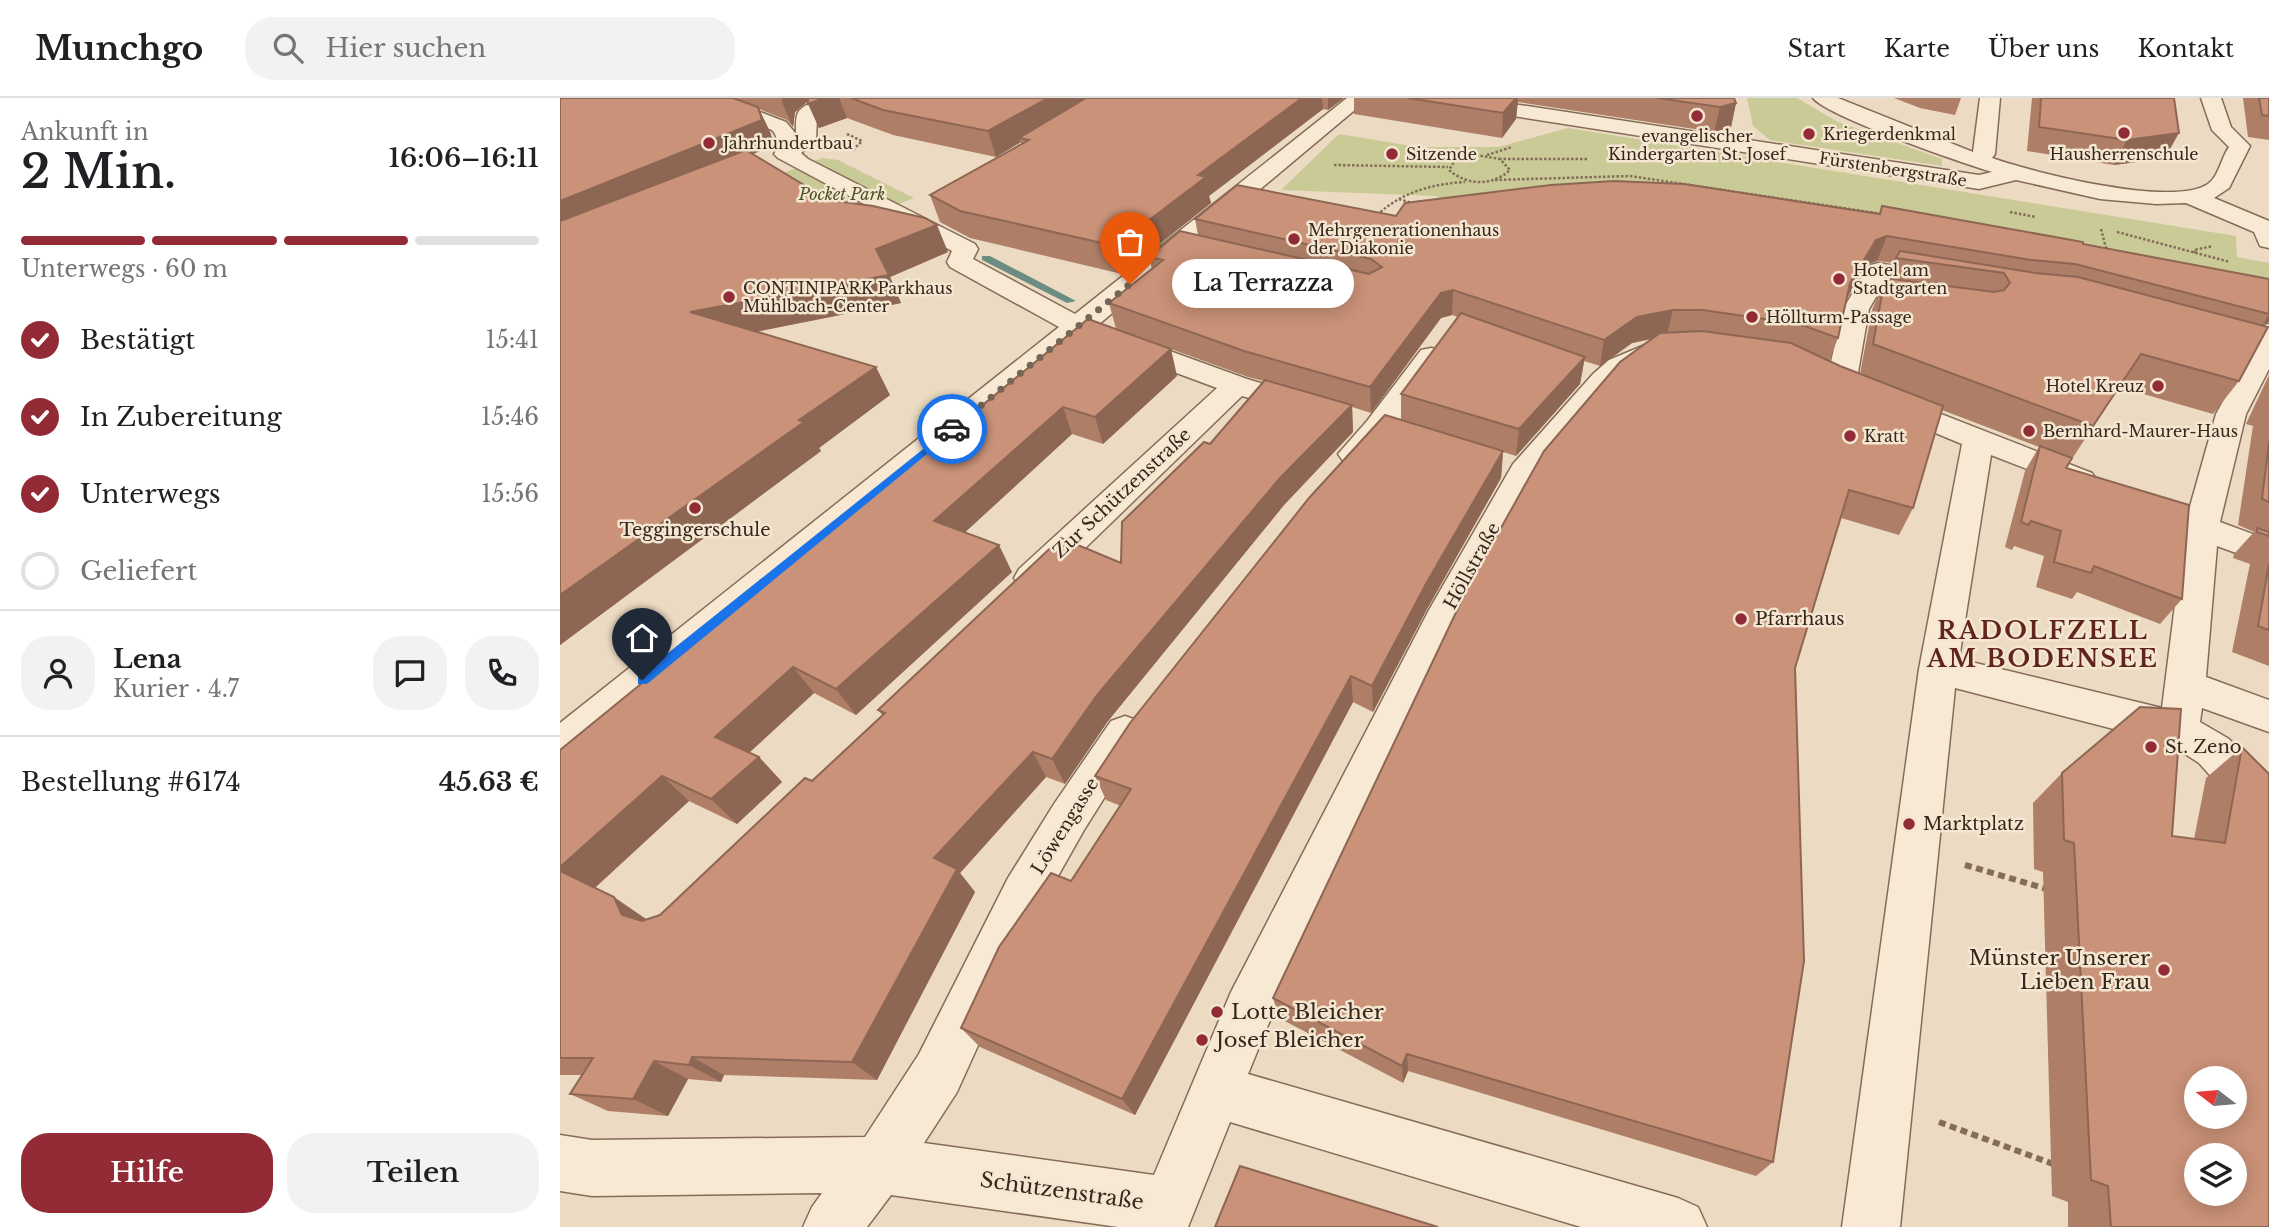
<!DOCTYPE html>
<html lang="de">
<meta charset="utf-8">
<style>
:root{--surface:#fff;--page:#f2f2f2;--text:#202124;--muted:#757577;--line:#e0e0e0;--accent:#932b37}
body{margin:0;font-family:"Libre Baskerville",serif;background:var(--page);color:var(--text);height:100vh;display:flex;flex-direction:column;font-size:26px;white-space:nowrap}
*{box-sizing:border-box;margin:0}
p{font-size:23px;color:var(--muted)}
.icon{flex:none;width:38px;height:38px;fill:none;stroke:currentColor;stroke-width:2;stroke-linecap:round;stroke-linejoin:round}
.map{position:relative;flex:1;overflow:hidden}
.side{display:flex;flex-direction:column;background:var(--surface);width:560px}
.side>*{flex:none}
.needle{width:46px;rotate:286deg}
.buttons{position:absolute;left:1624px;top:968px;display:grid;gap:14px}
.buttons a{display:grid;place-items:center;width:63px;height:63px;border-radius:50%;background:var(--surface);box-shadow:0 4px 18px #0003;font-size:35px}
.pin{position:absolute;display:grid;place-items:center;width:60px;height:60px;color:#fff;margin:-72px -30px;border-radius:50% 50% 50% 0;rotate:-45deg;box-shadow:0 0 7px #0007}
.pin .icon{rotate:45deg}
.courier{position:absolute;display:grid;place-items:center;width:70px;height:70px;margin:-35px;border:5px solid #1a73e8;border-radius:50%;background:#fff;color:#222;box-shadow:0 2px 9px #0007}
.bubble{position:absolute;height:49px;border-radius:24px;background:var(--surface);box-shadow:0 4px 18px #0003;font-size:23px;font-weight:600;line-height:49px;text-align:center}
.overview em{font-style:normal;font-weight:600}
.overview div{display:flex;flex-direction:column-reverse}
.overview{display:flex;align-items:center;justify-content:space-between;height:119px;padding:0 21px}
h1{font-size:46px;font-weight:600;line-height:52px}
.bar{display:grid;grid-template-columns:repeat(4,1fr);gap:10px 7px;align-content:center;height:84px;padding:0 21px}
.bar i{height:9px;border-radius:5px;background:var(--line)}
.bar .active{background:var(--accent)}
.bar p{grid-column:span 4}
.line{display:flex;align-items:center;gap:18px;padding:0 21px;border-top:2px solid var(--line)}
.line div{flex:1}
.round{display:grid;place-items:center;flex:none;width:74px;height:74px;border-radius:28px;background:var(--page)}
ol{padding:0 21px;list-style:none}
li{display:flex;align-items:center;gap:21px;height:77px}
li p{margin-inline-start:auto}
li .icon{padding:7px;border-radius:50%;background:var(--accent);color:#fff;stroke-width:4}
li:last-child{color:var(--muted)}
li i{width:38px;height:38px;border:4px solid var(--line);border-radius:50%}
.cta{display:flex;gap:14px;margin-top:auto;padding:14px 21px}
.cta a{flex:1;height:80px;border-radius:28px;background:var(--accent);color:#fff;font-size:28px;font-weight:600;line-height:80px;text-align:center}
.cta a+a{background:var(--page);color:var(--text)}
header{display:flex;align-items:center;gap:42px;box-sizing:border-box;height:98px;padding:0 35px;background:var(--surface);border-bottom:2px solid var(--line)}
header strong{font-size:33px}
nav{display:flex;gap:38px;margin-inline-start:auto;font-size:24px}
.search{width:490px;height:63px;background:var(--page);display:flex;align-items:center;gap:18px;box-sizing:border-box;padding:0 24px;border-radius:28px;color:var(--muted);font-size:26px}
main{display:flex;flex:1;min-height:0}
.map>svg:first-child{display:block}
</style>
<header>
<strong>Munchgo</strong>
<div class="search"><svg class="icon" aria-label="search" viewBox="0 0 24 24"><circle cx="10" cy="10" r="6"/><path d="M15 15l6 6"/></svg>Hier suchen</div>
<nav><a>Start</a><a>Karte</a><a>Über uns</a><a>Kontakt</a></nav>
</header>
<main>
<section class="side">
<div class="overview"><div><h1>2 Min.</h1><p>Ankunft in</p></div><em>16:06–16:11</em></div>
<div class="bar"><i class="active"></i><i class="active"></i><i class="active"></i><i></i><p>Unterwegs · 60 m</p></div>
<ol>
<li><svg class="icon" aria-label="check" viewBox="0 0 24 24"><path d="M5 12l5 5 9-10"/></svg>Bestätigt<p>15:41</p></li>
<li><svg class="icon" aria-label="check" viewBox="0 0 24 24"><path d="M5 12l5 5 9-10"/></svg>In Zubereitung<p>15:46</p></li>
<li><svg class="icon" aria-label="check" viewBox="0 0 24 24"><path d="M5 12l5 5 9-10"/></svg>Unterwegs<p>15:56</p></li>
<li><i></i>Geliefert</li>
</ol>
<div class="line" style="height:126px"><a class="round"><svg class="icon" aria-label="person" viewBox="0 0 24 24"><circle cx="12" cy="8" r="4"/><path d="M4 21q1-7 8-7t8 7"/></svg></a><div><b>Lena</b><p>Kurier · 4.7</p></div><a class="round"><svg class="icon" aria-label="chat" viewBox="0 0 24 24"><path d="M4 5h16v11H9l-5 4z"/></svg></a><a class="round"><svg class="icon" aria-label="phone" viewBox="0 0 24 24"><path d="M5 4h4l2 5-3 2q2 4 5 5l2-3 5 2v4C11 20 4 13 5 4z"/></svg></a></div>
<div class="line" style="height:91px"><div>Bestellung #6174</div><b>45.63 €</b></div>
<div class="cta"><a>Hilfe</a><a>Teilen</a></div>
</section>
<div class="map">
<svg width="1709" height="1129" viewBox="0 0 1709 1129">
<rect width="100%" height="100%" fill="#ecdbc2"/>
<g fill="#c9ca96">
<polygon points="1187,0 1237,0 1278,24 1382,61 1382,68 1210,42 1193,28"/>
<polygon points="1008,30 1676,138 1677,159 1709,165 1709,192 1205,109 897,113 876,98 721,92 779,36 858,49 938,49"/>
<polygon points="262,60 278,62 354,100 281,129 192,87"/>
</g>
<g fill="none" stroke-linecap="round" stroke-linejoin="round">
<polygon fill="#6b8d81" fill-rule="evenodd" points="422,158 430,158 516,203 507,205 422,162"/>
<defs>
<g id="street">
<path d="M 136,0 L 164,0 L 226,24 L 236,36 C 236,30 235,18 239,13 C 250,0 274,0 290,0 L 287,4 L 257,19 L 256,42 L 241,55 L 248,61 L 415,146 L 418,151 L 413,161 L 515,216 L 787,0 L 809,0 L 538,227 L 687,281 L 758,302 L 762,308 L 758,314 L 747,317 L 682,298 L 485,489 L 472,493 L 459,489 L 454,480 L 459,471 L 657,290 L 522,240 L 15,661 L 0,666 L 0,625 L 499,229 L 390,169 L 387,164 L 392,153 L 218,60 L 214,56 C 219,49 218,38 212,32 L 139,4 Z"/>
<path d="M 866,0 L 914,0 L 1419,77 L 1432,74 C 1403,65 1268,19 1253,0 L 1278,0 L 1413,54 L 1420,0 L 1440,0 L 1435,56 L 1432,60 C 1472,74 1612,110 1648,86 C 1659,78 1661,60 1669,49 L 1652,32 L 1641,0 L 1661,0 L 1671,29 L 1690,48 L 1669,90 L 1654,100 L 1709,123 L 1709,150 L 1700,148 L 1694,134 L 1626,105 L 1596,106 L 1540,101 L 1456,82 L 1419,91 L 876,6 Z"/>
<polygon points="1318,165 1380,176 1389,179 1393,184 1389,189 1380,192 1326,182 1309,211 1296,286 1291,292 1281,295 1271,292 1266,286 1283,211 1309,168"/>
<polygon points="1709,226 1709,271 1686,316 1660,424 1709,442 1709,467 1657,448 1646,579 1709,602 1709,634 1642,610 1640,624 1669,641 1709,684 1709,733 1694,727 1639,665 1608,645 1395,590 1340,1129 1282,1129 1359,571 1402,346 1320,312 1315,306 1320,300 1330,297 1340,300 1532,375 1537,382 1532,389 1521,392 1431,357 1399,561 1602,610 1624,435 1568,414 1563,406 1568,398 1580,395 1629,412 1656,316 1687,260 1634,246 1630,240 1634,234 1644,232 1692,245 1699,228"/>
<polygon points="1092,244 1102,246 1106,252 1102,258 1069,274 1053,288 978,378 905,512 813,703 708,927 688,976 1118,1100 1138,1109 1147,1129 1021,1129 670,1024 628,1129 558,1129 331,1097 307,1129 243,1129 252,1109 262,1095 32,1098 0,1093 0,1037 32,1042 305,1039 359,956 448,780 494,706 551,623 565,618 579,623 585,635 524,732 480,810 397,994 364,1045 594,1077 671,894 869,512 953,366 1033,276 1049,262"/>
<path d="M 871,250 L 881,252 L 885,258 C 871,279 822,353 804,363 C 797,367 790,365 783,363 L 778,356 L 807,323 L 861,252 Z"/>
</g>
</defs>
<use href="#street" stroke="#856c59" stroke-width="3"/>
<g stroke="#856c59" stroke-width="2.5" stroke-dasharray="2.5 2" stroke-linecap="butt">
<polyline points="287,36 302,43 293,52"/>
<path d="M 916,57 L 940,61 L 950,72 C 933,88 907,88 889,72 L 895,62 Z"/>
<polyline points="927,57 952,49"/>
<polyline points="939,61 1027,61"/>
<polyline points="774,67 888,69"/>
<polyline points="935,82 1070,78 1323,116"/>
<polyline points="839,101 852,105"/>
<polyline points="1450,114 1476,119"/>
<path d="M 817,117 C 842,94 872,86 905,84"/>
<polyline points="1541,131 1547,154"/>
<polyline points="1557,134 1670,164"/>
<polyline points="1635,155 1634,152 1653,148"/>
</g>
<g stroke="#856c59" stroke-width="6" stroke-dasharray="7 4.5" stroke-linecap="butt">
<polyline points="1405,767 1487,791"/>
<polyline points="1379,1024 1496,1067"/>
</g>
<use href="#street" fill="#f8e9d4" fill-rule="evenodd"/>
</g>
<g fill="#ae7e67" fill-rule="evenodd">
<polygon points="0,0 784,0 768,12 763,11 649,98 651,105 562,176 410,140 380,124 370,97 461,46 461,44 436,59 333,37 287,20 259,30 248,3 235,14 233,29 227,22 199,11 210,34 214,47 193,56 269,102 388,154 330,179 341,205 196,234 330,297 259,350 261,353 0,547"/>
<polygon points="794,0 1174,0 1176,5 1171,29 1154,34 958,4 956,21 942,40 794,16"/>
<polygon points="1334,0 1401,0 1395,17 1360,10"/>
<polygon points="1472,0 1614,0 1605,60 1554,67 1467,53"/>
<polygon points="1683,0 1709,0 1709,42 1688,39"/>
<path d="M 1322,108 L 1709,181 L 1709,224 L 1702,227 L 1679,283 L 1653,316 L 1559,289 L 1506,370 L 1622,501 L 1600,526 L 1517,494 L 1512,501 L 1476,489 L 1484,458 L 1454,448 L 1452,452 L 1445,449 L 1465,373 L 1479,349 L 1382,312 L 1353,410 L 1339,437 L 1281,420 L 1235,570 L 1213,1064 L 1196,1078 L 848,973 L 843,985 L 719,920 L 713,900 L 1093,241 L 1072,245 L 1040,268 L 1024,263 L 1020,286 L 956,358 L 943,354 L 941,380 L 867,511 L 813,614 L 793,604 L 575,1017 L 420,949 L 401,930 L 511,783 L 561,708 L 546,702 L 535,678 L 841,322 L 841,296 L 898,219 L 892,217 L 881,220 L 811,315 L 792,309 L 793,334 L 724,407 L 548,623 L 505,686 L 486,679 L 400,775 L 415,794 L 317,982 L 164,977 L 161,984 L 128,981 L 108,1018 L 48,1013 L 10,996 L 22,977 L 0,977 L 0,652 L 528,221 L 617,278 L 543,346 L 512,336 L 405,434 L 452,474 L 296,617 L 254,595 L 189,655 L 199,659 L 222,684 L 177,726 L 129,703 L 35,790 L 86,821 L 100,817 L 252,683 L 322,617 L 318,612 L 561,465 L 650,346 L 704,283 L 688,279 L 556,231 L 549,205 L 592,171 L 589,159 L 638,137 L 635,121 L 836,118 L 1319,116 ZM 1317,163 L 1334,165 L 1328,180 L 1325,180 L 1312,212 L 1300,276 L 1269,263 L 1278,240 L 1287,200 L 1307,167 Z"/>
<polygon points="1709,277 1709,568 1672,554 1690,466 1673,460 1674,456 1694,434 1678,427 1693,328 1686,326"/>
<polygon points="1682,649 1709,1129 1508,1129 1508,1104 1492,1098 1483,774 1474,771 1473,705 1502,675 1612,738 1634,741 1646,680"/>
</g>
<g fill="#8d6654">
<polygon points="222,0 259,0 248,3 235,14 233,29 222,4"/>
<polygon points="264,0 279,0 287,20 259,30 248,6"/>
<polygon points="488,0 538,0 459,40 461,44 436,59 428,33"/>
<polygon points="742,0 762,0 763,11 649,98 651,105 562,176 555,148 638,77"/>
<polygon points="768,0 784,0 768,12"/>
<polygon points="956,0 958,0 956,21 942,40 943,15"/>
<polygon points="1176,5 1171,29 1154,34 1160,9"/>
<polygon points="198,9 210,34 214,47 0,137 0,103"/>
<polygon points="1619,35 1605,60 1554,67 1567,42"/>
<polygon points="377,127 388,154 330,179 341,205 148,243 130,214 316,151"/>
<polygon points="1327,138 1317,163 1307,167 1281,210 1290,185 1316,142"/>
<polygon points="893,192 892,217 881,220 811,315 810,289 881,195"/>
<polygon points="1113,212 1107,237 1072,245 1040,268 1044,242 1077,219"/>
<polygon points="1709,217 1709,224 1703,226"/>
<polygon points="611,251 617,278 543,346 535,319"/>
<polygon points="1025,259 1020,286 956,358 959,331"/>
<polygon points="316,269 330,297 259,350 261,353 0,547 0,497 239,322"/>
<polygon points="792,307 793,334 724,407 548,623 505,686 492,661 537,597 720,380"/>
<polygon points="503,309 512,336 388,450 374,423"/>
<polygon points="943,353 941,380 867,511 813,614 812,588 867,484"/>
<polygon points="439,447 452,474 296,617 276,591"/>
<polygon points="233,569 254,595 179,664 155,639"/>
<polygon points="791,578 793,604 575,1017 562,1001"/>
<polygon points="473,654 486,679 400,775 415,794 317,982 292,964 374,760"/>
<polygon points="199,659 222,684 177,726 151,701"/>
<polygon points="102,678 129,703 30,794 0,774 0,769"/>
<polygon points="54,799 86,821 94,838 62,817"/>
<polygon points="847,956 848,973 843,985 842,968"/>
<polygon points="132,959 164,977 161,984 129,967"/>
<polygon points="94,963 128,981 108,1018 73,1001"/>
</g>
<g fill="#ca9278" stroke="#8d6654" stroke-width="2" fill-rule="evenodd">
<polygon points="0,0 173,0 198,9 202,22 0,103"/>
<polygon points="248,0 264,0 248,6"/>
<polygon points="291,0 488,0 428,33 323,12"/>
<polygon points="526,0 742,0 638,77 646,79 555,148 400,113 370,97 469,42 459,40"/>
<polygon points="848,0 956,0 943,15"/>
<polygon points="1097,0 1174,0 1176,5 1160,9"/>
<polygon points="1481,0 1614,0 1619,35 1567,42 1479,29"/>
<polygon points="1699,0 1709,0 1709,18 1702,17"/>
<polygon points="186,52 269,102 313,108 365,120 377,127 316,151 329,177 130,214 316,269 239,322 244,324 0,497 0,123"/>
<polygon points="1054,83 1124,86 1320,116 1322,108 1523,144 1523,146 1709,181 1709,216 1515,166 1471,162 1327,138 1316,142 1290,185 1278,240 1239,226 1143,212 1113,212 1077,219 1044,242 893,192 881,195 810,289 684,253 549,205 603,162 589,159 620,133 809,176 822,169 811,161 635,121 677,87 836,118 845,105 991,87"/>
<polygon points="1340,153 1475,175 1518,179 1708,229 1679,283 1581,256 1533,328 1313,246 1325,180 1434,194 1444,192 1450,185 1444,175 1336,160"/>
<polygon points="901,215 1025,259 959,331 841,296"/>
<polygon points="528,221 611,251 535,319 503,309 374,423 439,447 276,591 233,569 155,639 199,659 151,701 102,678 0,769 0,652"/>
<polygon points="1142,233 1231,245 1280,268 1383,308 1353,410 1289,392 1235,570 1244,863 1213,1064 847,956 842,968 713,900 909,487 984,353 1060,264 1100,235"/>
<polygon points="705,282 792,307 720,380 537,597 492,661 473,654 374,760 397,771 292,964 132,959 129,967 94,963 73,1001 10,996 33,960 0,960 0,773 54,799 62,817 82,823 100,817 245,680 252,683 325,615 318,612 501,440 561,465 562,424 644,344 650,346"/>
<polygon points="825,317 943,353 867,484 812,588 791,578 562,1001 401,930 439,849 491,775 511,783 571,691 535,678 570,625 749,400"/>
<polygon points="1709,344 1709,404 1702,401"/>
<polygon points="1480,348 1512,360 1506,370 1629,407 1622,501 1534,468 1531,475 1494,464 1501,433 1471,423 1468,427 1461,424"/>
<polygon points="1697,430 1709,434 1709,438 1697,434"/>
<polygon points="1709,466 1709,532 1698,528"/>
<path d="M 1580,609 L 1621,611 L 1612,738 L 1665,745 L 1682,649 L 1709,676 L 1709,1129 L 1551,1129 L 1548,1088 L 1531,1082 L 1514,745 L 1504,742 L 1502,675 ZM 1636,980 L 1675,980 L 1675,1018 L 1636,1018 ZM 1636,1057 L 1675,1057 L 1675,1096 L 1636,1096 Z"/>
<polygon points="680,1068 878,1129 655,1129"/>
</g>
<polygon fill="#1a73e8" points="392,328 395,329 395,333 87,586 78,586 78,579"/>
<g fill="none" stroke-linecap="round" stroke-linejoin="round">
<polyline stroke="#766657" stroke-width="7" stroke-dasharray="0 12.6" points="392,331 570,186"/>
</g>
<g fill="#932b37" stroke="#f4e6d1" stroke-width="2.5">
<circle cx="1137" cy="18" r="7"/>
<circle cx="1564" cy="35" r="7"/>
<circle cx="1249" cy="36" r="7"/>
<circle cx="149" cy="45" r="7"/>
<circle cx="832" cy="56" r="7"/>
<circle cx="734" cy="141" r="7"/>
<circle cx="1279" cy="181" r="7"/>
<circle cx="169" cy="199" r="7"/>
<circle cx="1192" cy="219" r="7"/>
<circle cx="1598" cy="288" r="7"/>
<circle cx="1469" cy="333" r="7"/>
<circle cx="1290" cy="338" r="7"/>
<circle cx="135" cy="410" r="7"/>
<circle cx="1181" cy="521" r="7"/>
<circle cx="1591" cy="649" r="7"/>
<circle cx="1349" cy="726" r="7"/>
<circle cx="1604" cy="872" r="7"/>
<circle cx="657" cy="914" r="7"/>
<circle cx="642" cy="942" r="7"/>
</g>
<g text-anchor="middle" stroke-width="5" stroke-linejoin="round" paint-order="stroke">
<g font-size="16" fill="#36271d" stroke="#f4e6d1" text-anchor="start">
<text x="1263" y="42">Kriegerdenkmal</text>
<text x="1137" y="44" text-anchor="middle">evangelischer<tspan x="1137" dy="18">Kindergarten St. Josef</tspan></text>
<text x="163" y="51">Jahrhundertbau</text>
<text x="846" y="62">Sitzende</text>
<text x="1564" y="62" text-anchor="middle">Hausherrenschule</text>
<text x="748" y="138">Mehrgenerationenhaus<tspan x="748" dy="18">der Diakonie</tspan></text>
<text x="1293" y="178">Hotel am<tspan x="1293" dy="18">Stadtgarten</tspan></text>
<text x="183" y="196">CONTINIPARK Parkhaus<tspan x="183" dy="18">Mühlbach-Center</tspan></text>
<text x="1206" y="225">Höllturm-Passage</text>
<text x="1584" y="294" text-anchor="end">Hotel Kreuz</text>
<text x="1483" y="339">Bernhard-Maurer-Haus</text>
<text x="1304" y="344">Kratt</text>
</g>
<g font-size="16" fill="#36271d" stroke="#f4e6d1">
<text transform="translate(1333 71) rotate(9)" y="6">Fürstenbergstraße</text>
</g>
<g font-size="16" font-style="italic" fill="#4b5125" stroke="#f4e6d1">
<text x="282" y="102">Pocket Park</text>
</g>
<g font-size="18" fill="#36271d" stroke="#f4e6d1">
<text transform="translate(562 395) rotate(-43)" y="6">Zur Schützenstraße</text>
<text transform="translate(912 468) rotate(-61)" y="6">Höllstraße</text>
<text transform="translate(505 728) rotate(-58)" y="6">Löwengasse</text>
</g>
<g font-size="18" fill="#36271d" stroke="#f4e6d1" text-anchor="start">
<text x="135" y="438" text-anchor="middle">Teggingerschule</text>
<text x="1195" y="527">Pfarrhaus</text>
<text x="1605" y="655">St. Zeno</text>
<text x="1363" y="732">Marktplatz</text>
</g>
<g font-size="21" fill="#36271d" stroke="#f4e6d1" text-anchor="start">
<text x="1590" y="867" text-anchor="end">Münster Unserer<tspan x="1590" dy="24">Lieben Frau</tspan></text>
<text x="671" y="921">Lotte Bleicher</text>
<text x="656" y="949">Josef Bleicher</text>
</g>
<g font-size="21" fill="#36271d" stroke="#f4e6d1">
<text transform="translate(502 1093) rotate(8)" y="7">Schützenstraße</text>
</g>
<g font-size="24" font-weight="bold" letter-spacing="2" fill="#61251e" stroke="#f4e6d1">
<text x="1483" y="541">RADOLFZELL<tspan x="1483" dy="28">AM BODENSEE</tspan></text>
</g>
</g>
</svg>
<div class="buttons">
<a><svg class="needle" viewBox="-14 -14 28 28"><path d="M0-13l5 13h-10z" fill="#e53935"/><path d="M0 13l5-13h-10z" fill="#757577"/></svg></a>
<a><svg class="icon" aria-label="layers" viewBox="0 0 24 24"><path d="M12 4l9 5-9 5-9-5zM3 14l9 5 9-5"/></svg></a>
</div>
<div class="pin" style="left:570px;top:186px;background:#ea580c"><svg class="icon" aria-label="bag" viewBox="0 0 24 24"><path d="M5 8h14l-1 12H6zM9 8a3 3 0 0 1 6 0"/></svg></div>
<div class="pin" style="left:82px;top:582px;background:#1f2937"><svg class="icon" aria-label="home" viewBox="0 0 24 24"><path d="M3 11l9-7 9 7M6 9v11h12V9"/></svg></div>
<div class="courier" style="left:392px;top:331px"><svg class="icon" aria-label="car" viewBox="0 0 24 24"><path d="M5 17H2v-5l4-1 3-4h7l3 4 3 1v5h-3M9 17h6M6 11h13"/><circle cx="7" cy="17" r="2"/><circle cx="17" cy="17" r="2"/></svg></div>
<div class="bubble" style="left:612px;top:161px;width:182px">La Terrazza</div>
</div>
</main>
